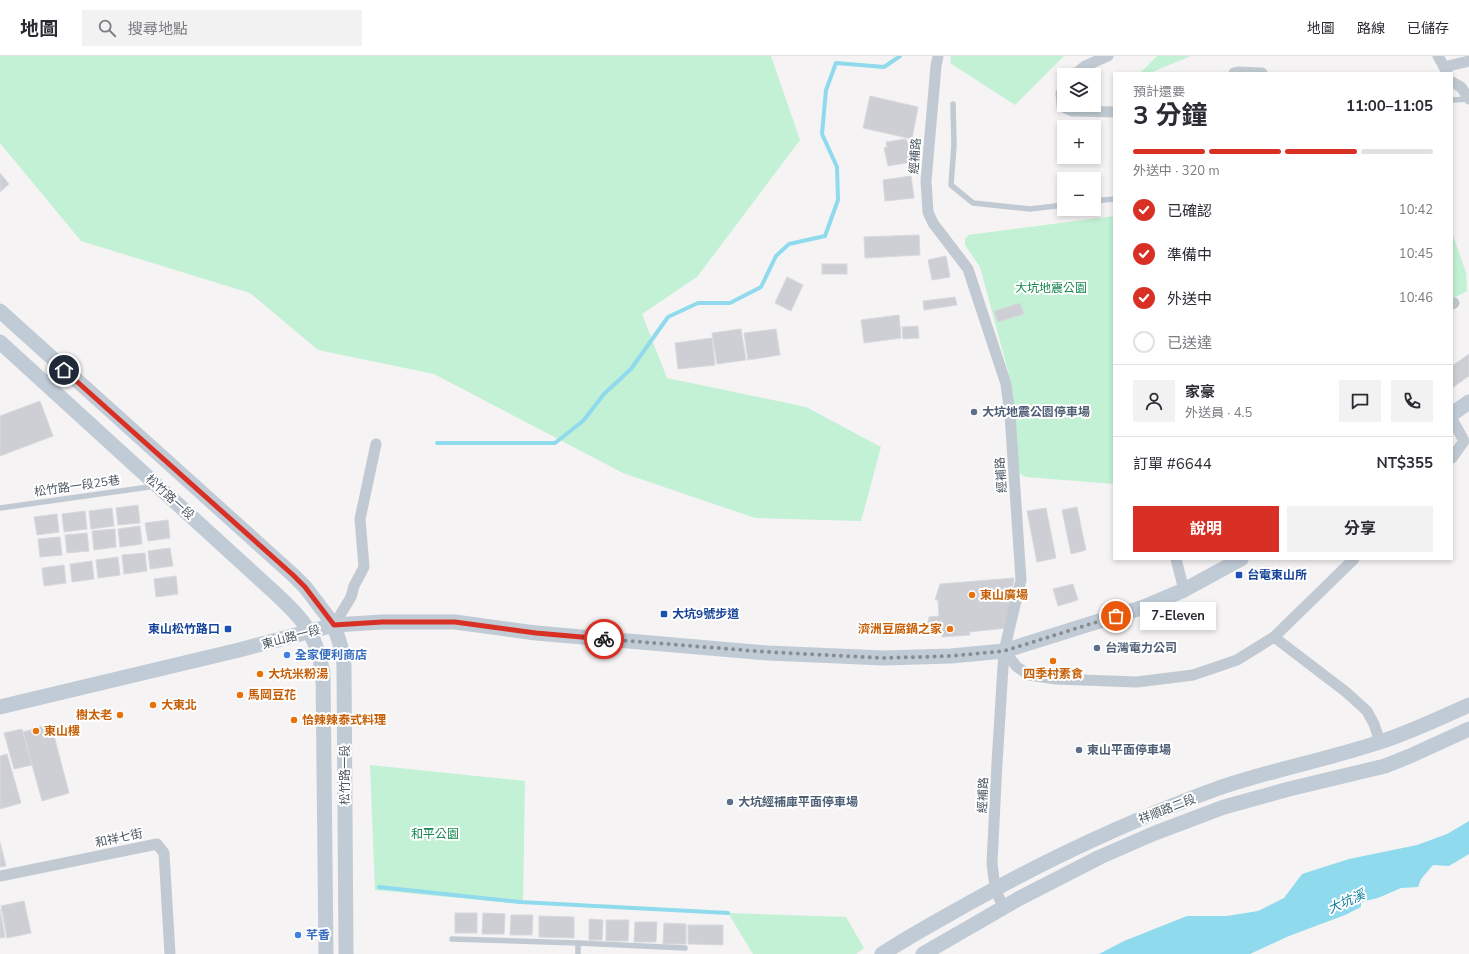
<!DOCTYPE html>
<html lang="zh-TW">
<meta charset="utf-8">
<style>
:root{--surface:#fff;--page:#f2f2f3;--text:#2b2b33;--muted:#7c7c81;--line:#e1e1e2;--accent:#d93025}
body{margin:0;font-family:"Nunito Sans","Noto Sans TC",sans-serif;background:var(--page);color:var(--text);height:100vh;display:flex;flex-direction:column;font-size:15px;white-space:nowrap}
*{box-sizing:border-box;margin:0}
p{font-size:13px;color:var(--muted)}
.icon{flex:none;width:22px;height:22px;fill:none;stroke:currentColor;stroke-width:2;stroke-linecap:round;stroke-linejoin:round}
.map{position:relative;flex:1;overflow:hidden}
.sheet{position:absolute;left:1113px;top:16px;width:340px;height:488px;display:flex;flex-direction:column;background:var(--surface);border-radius:0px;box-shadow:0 2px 6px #0003}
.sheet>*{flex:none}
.fabs{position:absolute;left:1057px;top:12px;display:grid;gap:8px}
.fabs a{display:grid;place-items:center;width:44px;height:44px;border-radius:0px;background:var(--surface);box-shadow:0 2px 6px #0003;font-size:20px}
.pin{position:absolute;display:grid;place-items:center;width:34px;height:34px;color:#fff;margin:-17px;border:2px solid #fff;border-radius:50%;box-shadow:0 1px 4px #0007}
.courier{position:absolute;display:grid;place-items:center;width:40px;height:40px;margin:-20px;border:3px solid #d93025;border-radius:50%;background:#fff;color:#222;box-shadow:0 1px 5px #0007}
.bubble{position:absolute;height:28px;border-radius:0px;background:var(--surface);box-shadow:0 2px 6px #0003;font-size:13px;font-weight:700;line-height:28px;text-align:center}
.head em{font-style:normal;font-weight:700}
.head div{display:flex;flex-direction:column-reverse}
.head{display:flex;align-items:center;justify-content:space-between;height:68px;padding:0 20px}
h1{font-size:26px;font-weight:700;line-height:30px}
.bar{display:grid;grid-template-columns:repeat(4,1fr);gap:6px 4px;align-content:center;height:48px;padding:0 20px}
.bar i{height:5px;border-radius:3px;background:var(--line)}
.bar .current{background:var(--accent)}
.bar p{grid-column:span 4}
.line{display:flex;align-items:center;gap:10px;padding:0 20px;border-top:1px solid var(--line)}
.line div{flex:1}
.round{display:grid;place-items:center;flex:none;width:42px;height:42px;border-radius:0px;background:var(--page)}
ol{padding:0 20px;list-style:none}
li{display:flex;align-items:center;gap:12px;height:44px}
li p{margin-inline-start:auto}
li .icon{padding:4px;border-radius:50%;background:var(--accent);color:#fff;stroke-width:4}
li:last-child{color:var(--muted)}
li i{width:22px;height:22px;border:2px solid var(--line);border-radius:50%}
.button{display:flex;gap:8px;margin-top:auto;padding:8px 20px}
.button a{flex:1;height:46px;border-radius:0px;background:var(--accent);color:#fff;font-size:16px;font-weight:700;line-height:46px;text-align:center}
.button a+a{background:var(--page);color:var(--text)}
header{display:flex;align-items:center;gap:24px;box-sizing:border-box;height:56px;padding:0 20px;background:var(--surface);border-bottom:1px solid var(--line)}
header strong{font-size:19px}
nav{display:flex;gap:22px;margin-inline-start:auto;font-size:14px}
.search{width:280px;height:36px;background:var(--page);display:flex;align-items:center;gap:10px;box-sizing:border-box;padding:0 14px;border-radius:0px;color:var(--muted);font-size:15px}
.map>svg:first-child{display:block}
</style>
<header>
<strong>地圖</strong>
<div class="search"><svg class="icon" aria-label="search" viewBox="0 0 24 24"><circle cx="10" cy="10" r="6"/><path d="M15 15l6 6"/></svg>搜尋地點</div>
<nav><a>地圖</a><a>路線</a><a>已儲存</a></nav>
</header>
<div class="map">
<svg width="1469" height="898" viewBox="0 0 1469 898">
<rect width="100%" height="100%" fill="#f5f3f3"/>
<g fill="#c3f1d5">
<polygon points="0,0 771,0 800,84 697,221 642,258 667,322 806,351 881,391 861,465 755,462 623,417 434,318 318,294 250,237 81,185 0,87"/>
<polygon points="951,0 1064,0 1015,49 950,7"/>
<polygon points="1157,0 1191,0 1150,17 1140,17"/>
<polygon points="1114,160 1114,428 1026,421 1020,418 1017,410 1012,330 980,211 965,189 965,183 968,179"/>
<polygon points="1452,176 1466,217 1467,235 1452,243"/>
<polygon points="370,709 525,725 523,848 375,834"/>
<polygon points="728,857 846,861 864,892 856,898 753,898"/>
</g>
<polygon fill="#90daee" points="1469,765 1469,798 1449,810 1433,809 1421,823 1418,831 1401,832 1378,842 1361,846 1361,851 1345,859 1289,880 1250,898 1099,898 1124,885 1187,860 1227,860 1258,855 1284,842 1302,818 1349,803 1417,789 1447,778"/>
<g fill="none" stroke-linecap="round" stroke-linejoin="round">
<g stroke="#90daee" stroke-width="4">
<polyline points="437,387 555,387 583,365 604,338 631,313 668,261 698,247 730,247 761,231 776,200 789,188 825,180 838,144 837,111 822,78 826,34 836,7 884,11 900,0"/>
<polyline points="379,831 520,846 728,857"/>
</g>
</g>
<g fill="#cdcfd5" stroke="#d7d9de">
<polygon points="870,40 918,51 912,83 863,72"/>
<polygon points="906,83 907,87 914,85 917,105 888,110 884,92 887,91 886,86"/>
<polygon points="0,117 9,128 0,136"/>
<polygon points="911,120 914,142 885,145 883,124"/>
<polygon points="919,179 920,199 865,202 864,181"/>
<polygon points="946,200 950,221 932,224 928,204"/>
<rect x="822" y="208" width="25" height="10"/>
<polygon points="787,221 803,229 791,255 775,247"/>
<polygon points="955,241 957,249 924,254 923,245"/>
<polygon points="1020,247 1024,258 998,266 994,255"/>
<polygon points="899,259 901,282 864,287 861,264"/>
<polygon points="918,270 919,282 903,283 902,271"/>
<polygon points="741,273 746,304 717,308 712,277"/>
<polygon points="776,273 780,299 748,304 744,277"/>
<polygon points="712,282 715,309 678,313 675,287"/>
<polygon points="1469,298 1469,320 1452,332 1452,310"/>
<polygon points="40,345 53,380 0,400 0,360"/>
<polygon points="138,449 140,467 118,469 116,452"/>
<polygon points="1077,451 1086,494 1071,498 1062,454"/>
<polygon points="112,452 114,470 91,473 89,455"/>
<polygon points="1046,452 1056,502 1037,506 1027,455"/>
<polygon points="85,455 87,473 64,476 62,458"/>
<polygon points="57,458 59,476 37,479 34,461"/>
<polygon points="168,464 170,482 148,485 145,467"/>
<polygon points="140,470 142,488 120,491 118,473"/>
<polygon points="115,473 116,491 94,494 92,475"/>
<polygon points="87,477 89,495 67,497 65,479"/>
<polygon points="60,481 62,499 40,501 38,483"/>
<polygon points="170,492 173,510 150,513 148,495"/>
<polygon points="145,497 147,515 124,518 122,499"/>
<polygon points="118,501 120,519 98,522 96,504"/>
<polygon points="92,505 94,523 72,526 70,508"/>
<polygon points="64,509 66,527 44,530 42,512"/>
<polygon points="176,520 178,538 156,541 154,523"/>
<polygon points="1014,522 1007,572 969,576 970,579 942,581 941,578 926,578 929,561 939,560 938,544 935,544 940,528"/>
<polygon points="1073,528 1078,544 1058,550 1053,533"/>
<polygon points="51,668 69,737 42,745 23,676"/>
<polygon points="22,673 32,709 14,713 4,677"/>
<polygon points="7,698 21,747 0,753 0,700"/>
<polygon points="0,786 6,810 0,811"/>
<polygon points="24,845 31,877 7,882 1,850"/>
<polygon points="0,853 5,881 0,882"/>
<rect x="455" y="857" width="22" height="20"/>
<polygon points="483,857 505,858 504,878 482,878"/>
<polygon points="511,859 533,859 532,879 510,879"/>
<polygon points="539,860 574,861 574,882 539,881"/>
<polygon points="589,863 603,864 602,884 589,884"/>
<polygon points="606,864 629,864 628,885 606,885"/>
<polygon points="635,866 657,866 656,886 634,886"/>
<polygon points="664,867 686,868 686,888 663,888"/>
<polygon points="688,869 723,869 723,889 688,888"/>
</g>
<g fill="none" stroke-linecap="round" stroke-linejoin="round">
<g stroke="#c1cad2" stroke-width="5.5">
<polyline points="1452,44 1469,43"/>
<polyline points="953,48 954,89 951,129 973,147 1030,153 1064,149"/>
<polyline points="1094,145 1114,143"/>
<polyline points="0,452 156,430"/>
<polyline points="452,883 578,887 578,898"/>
<polyline points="578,887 685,892"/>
</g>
<g stroke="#c1cad2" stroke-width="11">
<polyline points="938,0 936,10 926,125 928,156 933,167 968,213 1006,328 1010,358 1021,524 1004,595 997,707 992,807 995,832 1003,851"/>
<polyline points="1438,0 1447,16"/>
<polyline points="1444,11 1469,5"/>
<polyline points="1234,17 1239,16 1262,17"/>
<polyline points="1074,19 1085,10 1108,0"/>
<polyline points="1452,26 1461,31 1469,43"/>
<polyline points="1064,33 1061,37 1062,50 1072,55 1114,56"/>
<polyline points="1452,248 1454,247"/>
<polyline points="1452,363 1464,385 1452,402"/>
<polyline points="1176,503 1184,534"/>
<polyline points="334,569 351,541 354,530 364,511 360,463 376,388"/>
<polyline points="1274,581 1346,636 1367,655 1374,668 1380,686"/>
<polyline points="1004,595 1017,611 1029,619 1056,623 1137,626 1193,619 1237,604 1274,581 1354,503"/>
<polyline points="0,820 157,788 164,797 170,898"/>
</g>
<g stroke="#c1cbd6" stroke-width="15">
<polyline points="0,255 293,519 305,531 334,569 343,598 344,611 346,898"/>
<path d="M 0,286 L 263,526 C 279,541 297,556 309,575 C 316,587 320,602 323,616 L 326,898"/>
<polyline points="1452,358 1469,346"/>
<polyline points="0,651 239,594 334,569 382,566 455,566 536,577 768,597 884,602 951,600 1004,595 1144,551 1184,534 1241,503"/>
<path d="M 882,898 C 911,879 941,863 971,846 C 1050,802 1131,764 1216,733 C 1270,714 1326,704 1380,686 C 1411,676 1440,662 1469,649"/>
<polyline points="923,898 1020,842 1100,801 1155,777 1224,751 1289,733 1385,710 1410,700 1469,673"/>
</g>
</g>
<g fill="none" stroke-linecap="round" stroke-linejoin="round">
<polyline stroke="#868d94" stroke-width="4" stroke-dasharray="0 7.2" points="604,583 768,596 884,602 951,600 1004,595 1116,560"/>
<polyline stroke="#d93025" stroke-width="5" points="64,314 293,519 305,531 334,569 382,566 455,566 536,577 604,583"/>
</g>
<g fill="#5c6f8a" stroke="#fff" stroke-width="1.5">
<circle cx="974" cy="356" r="4"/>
<circle cx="1097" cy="592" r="4"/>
<circle cx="1079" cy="694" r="4"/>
<circle cx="730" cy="746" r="4"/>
</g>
<g fill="#1a4fb4" stroke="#fff" stroke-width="1.5">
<rect x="1235" y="515" width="8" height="8" rx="2"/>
<rect x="660" y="554" width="8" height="8" rx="2"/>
<rect x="224" y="569" width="8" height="8" rx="2"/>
</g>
<g fill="#e8710a" stroke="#fff" stroke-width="1.5">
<circle cx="972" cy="539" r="4"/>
<circle cx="950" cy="573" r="4"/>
<circle cx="1053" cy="605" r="4"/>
<circle cx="260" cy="618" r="4"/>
<circle cx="240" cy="639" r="4"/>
<circle cx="153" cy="649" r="4"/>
<circle cx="120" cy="659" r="4"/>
<circle cx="294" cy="664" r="4"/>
<circle cx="36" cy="675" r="4"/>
</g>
<g fill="#3f7fe0" stroke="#fff" stroke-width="1.5">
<circle cx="287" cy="599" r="4"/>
<circle cx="298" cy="879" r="4"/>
</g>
<g text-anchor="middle" stroke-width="4" stroke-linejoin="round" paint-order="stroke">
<g font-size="12" fill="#4a5661" stroke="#fff">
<text transform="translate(915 100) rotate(-86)" y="4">經補路</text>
<text transform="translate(1001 419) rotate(-94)" y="4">經補路</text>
<text transform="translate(77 430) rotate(-8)" y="4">松竹路一段25巷</text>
<text transform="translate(170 441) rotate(42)" y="4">松竹路一段</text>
<text transform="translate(291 581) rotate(-15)" y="4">東山路一段</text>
<text transform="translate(345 719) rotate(-90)" y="4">松竹路一段</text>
<text transform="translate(983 739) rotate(-88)" y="4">經補路</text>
<text transform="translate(1167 753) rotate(-21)" y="4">祥順路二段</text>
<text transform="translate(119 782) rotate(-12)" y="4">和祥七街</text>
</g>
<g font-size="12" fill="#17864f" stroke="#fff">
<text x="1051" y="236">大坑地震公園</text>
<text x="435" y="782">和平公園</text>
</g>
<g font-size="12" font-weight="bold" fill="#4e5e75" stroke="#fff" text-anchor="start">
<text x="982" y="360">大坑地震公園停車場</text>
<text x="1105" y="596">台灣電力公司</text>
<text x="1087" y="698">東山平面停車場</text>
<text x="738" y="750">大坑經補庫平面停車場</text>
</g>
<g font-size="12" font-weight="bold" fill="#164399" stroke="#fff" text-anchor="start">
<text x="1247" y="523">台電東山所</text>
<text x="672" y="562">大坑9號步道</text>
<text x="220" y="577" text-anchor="end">東山松竹路口</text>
</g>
<g font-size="12" font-weight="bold" fill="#c56008" stroke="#fff" text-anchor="start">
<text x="980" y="543">東山廣場</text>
<text x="942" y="577" text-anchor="end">濟洲豆腐鍋之家</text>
<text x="268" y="622">大坑米粉湯</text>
<text x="1053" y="622" text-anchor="middle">四季村素食</text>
<text x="248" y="643">馬岡豆花</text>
<text x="161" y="653">大東北</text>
<text x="112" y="663" text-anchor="end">樹太老</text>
<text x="302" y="668">恰辣辣泰式料理</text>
<text x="44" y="679">東山樓</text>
</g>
<g font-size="12" font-weight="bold" fill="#366cbe" stroke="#fff" text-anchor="start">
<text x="295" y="603">全家便利商店</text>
<text x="306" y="883">芊香</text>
</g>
<g font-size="13" font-style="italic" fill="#0c7c9b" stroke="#fff">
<text transform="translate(1346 845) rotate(-24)" y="5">大坑溪</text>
</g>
</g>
</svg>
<div class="fabs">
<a><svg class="icon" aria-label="layers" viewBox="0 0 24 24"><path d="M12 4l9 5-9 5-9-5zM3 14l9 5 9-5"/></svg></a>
<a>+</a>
<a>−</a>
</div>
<div class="pin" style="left:1116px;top:560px;background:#ea580c"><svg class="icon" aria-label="bag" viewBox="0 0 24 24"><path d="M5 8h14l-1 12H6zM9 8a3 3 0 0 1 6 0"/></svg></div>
<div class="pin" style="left:64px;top:314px;background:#1f2937"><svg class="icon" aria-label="home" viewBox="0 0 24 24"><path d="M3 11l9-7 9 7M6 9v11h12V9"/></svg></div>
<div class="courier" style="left:604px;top:583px"><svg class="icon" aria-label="bike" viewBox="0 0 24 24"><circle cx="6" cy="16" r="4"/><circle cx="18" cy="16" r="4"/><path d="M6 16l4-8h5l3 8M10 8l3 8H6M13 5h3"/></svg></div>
<div class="bubble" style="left:1140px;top:546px;width:76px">7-Eleven</div>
<section class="sheet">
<div class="head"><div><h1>3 分鐘</h1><p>預計還要</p></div><em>11:00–11:05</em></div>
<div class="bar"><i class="current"></i><i class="current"></i><i class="current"></i><i></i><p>外送中 · 320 m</p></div>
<ol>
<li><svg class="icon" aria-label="check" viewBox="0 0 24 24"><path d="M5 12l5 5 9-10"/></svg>已確認<p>10:42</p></li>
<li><svg class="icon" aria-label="check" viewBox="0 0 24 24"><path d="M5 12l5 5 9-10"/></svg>準備中<p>10:45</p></li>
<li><svg class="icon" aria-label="check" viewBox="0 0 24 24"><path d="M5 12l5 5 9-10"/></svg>外送中<p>10:46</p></li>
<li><i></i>已送達</li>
</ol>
<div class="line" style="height:72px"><a class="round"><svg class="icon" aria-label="person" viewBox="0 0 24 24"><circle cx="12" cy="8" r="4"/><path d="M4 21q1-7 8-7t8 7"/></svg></a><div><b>家豪</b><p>外送員 · 4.5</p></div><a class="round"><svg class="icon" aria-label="chat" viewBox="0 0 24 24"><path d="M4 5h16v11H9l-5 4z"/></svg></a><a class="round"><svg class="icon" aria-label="phone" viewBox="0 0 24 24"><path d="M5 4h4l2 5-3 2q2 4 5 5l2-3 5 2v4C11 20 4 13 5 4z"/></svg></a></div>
<div class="line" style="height:52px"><div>訂單 #6644</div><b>NT$355</b></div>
<div class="button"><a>說明</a><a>分享</a></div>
</section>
</div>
